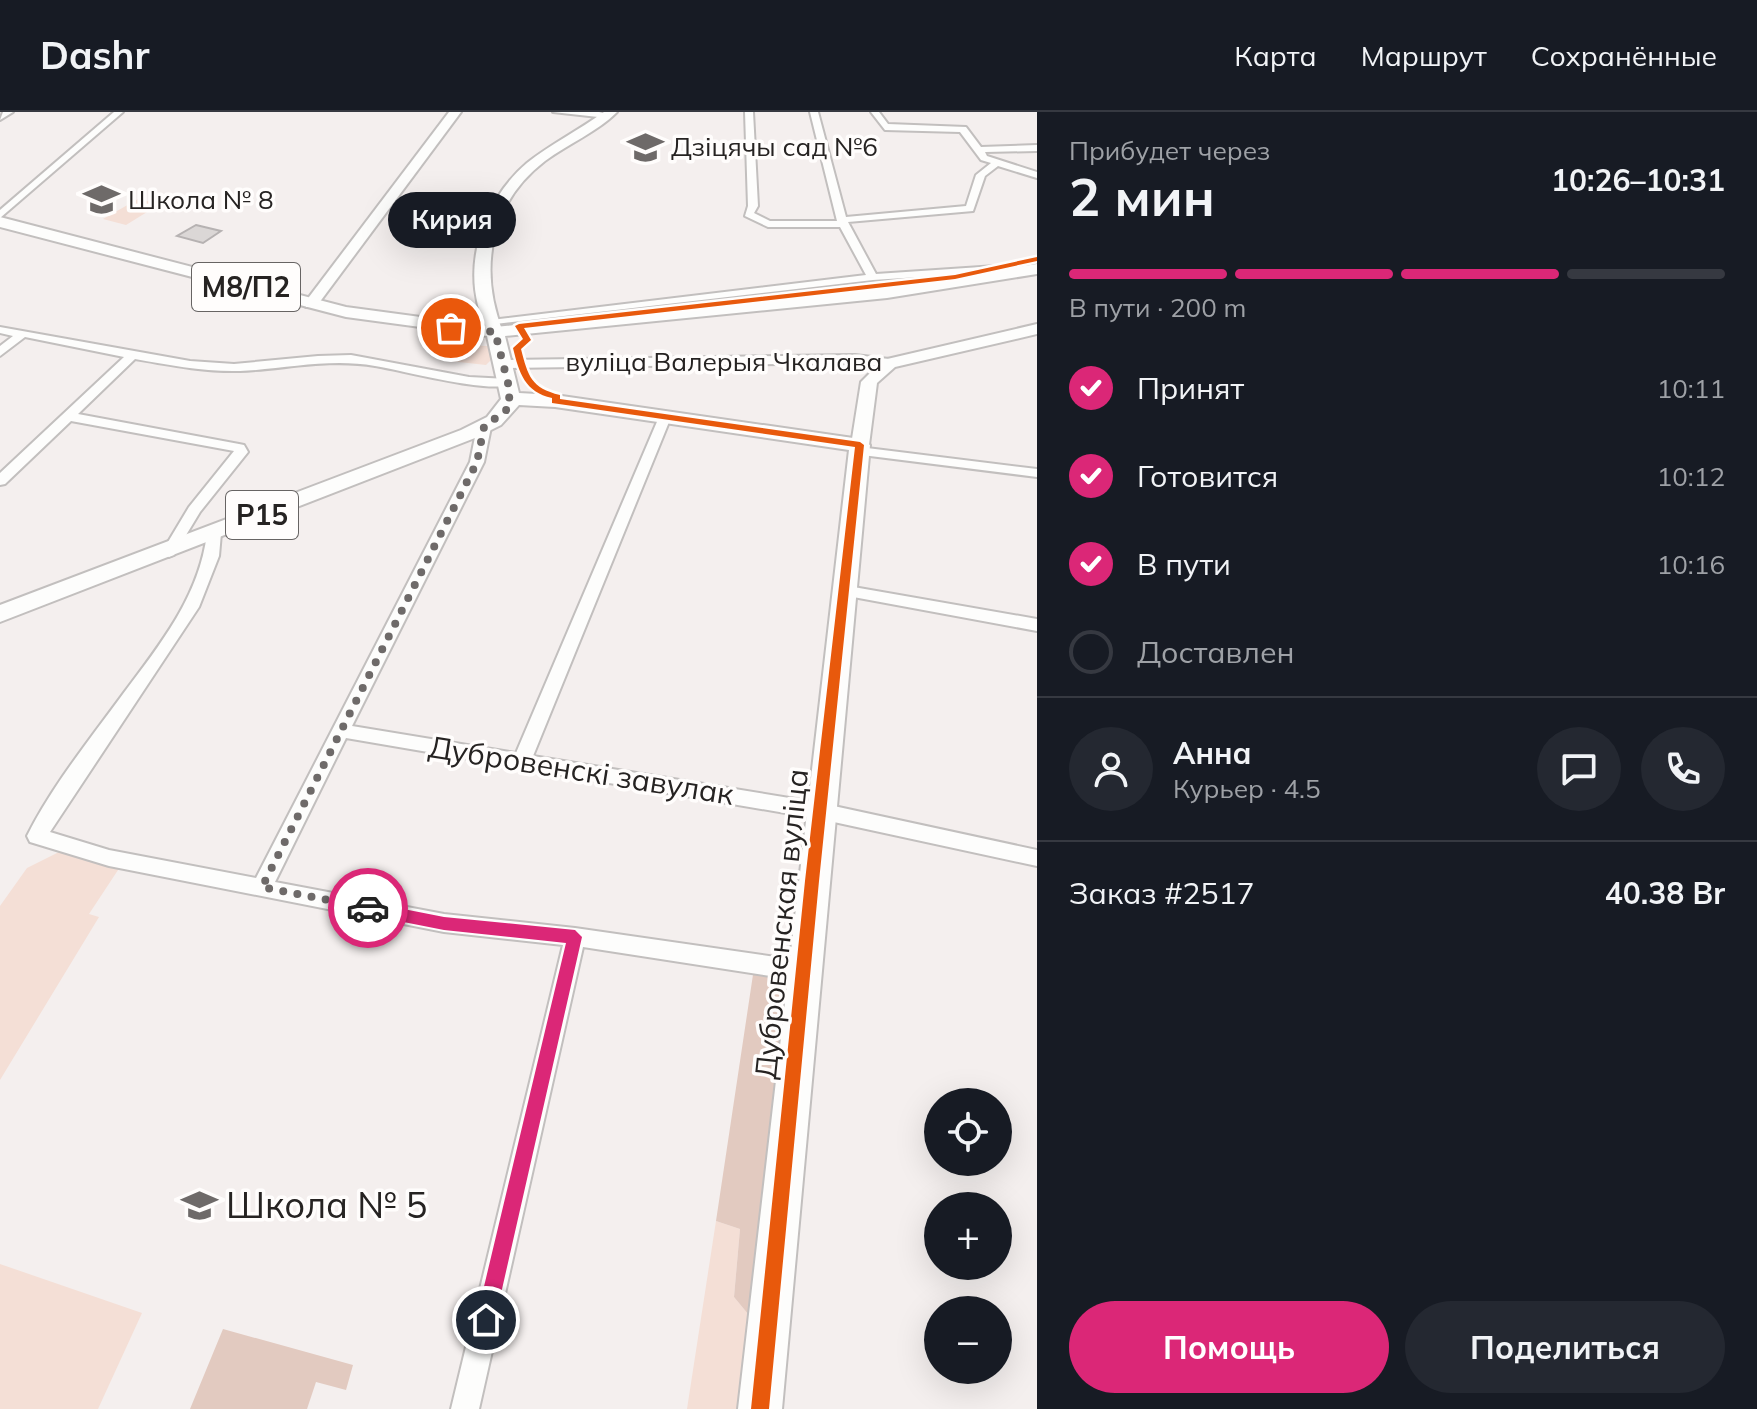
<!DOCTYPE html>
<html lang="ru">
<meta charset="utf-8">
<style>
:root{--surface:#171b24;--page:#242831;--text:#f1f3f6;--muted:#9ea1a6;--line:#363941;--accent:#db2777}
body{margin:0;font-family:Mulish,sans-serif;background:var(--page);color:var(--text);height:100vh;display:flex;flex-direction:column;font-size:30px;white-space:nowrap}
*{box-sizing:border-box;margin:0}
p{font-size:26px;color:var(--muted)}
.icon{flex:none;width:44px;height:44px;fill:none;stroke:currentColor;stroke-width:2;stroke-linecap:round;stroke-linejoin:round}
.map{position:relative;flex:1;overflow:hidden}
.sheet{display:flex;flex-direction:column;background:var(--surface);width:720px}
.sheet>*{flex:none}
.buttons{position:absolute;left:924px;top:976px;display:grid;gap:16px}
.buttons a{display:grid;place-items:center;width:88px;height:88px;border-radius:50%;background:var(--surface);box-shadow:0 8px 32px #0002;font-size:40px}
.pin{position:absolute;display:grid;place-items:center;width:68px;height:68px;color:#fff;margin:-34px;border:4px solid #fff;border-radius:50%;box-shadow:0 2px 8px #0007}
.courier{position:absolute;display:grid;place-items:center;width:80px;height:80px;margin:-40px;border:6px solid #db2777;border-radius:50%;background:#fff;color:#222;box-shadow:0 2px 10px #0007}
.bubble{position:absolute;height:56px;border-radius:28px;background:var(--surface);box-shadow:0 8px 32px #0002;font-size:26px;font-weight:700;line-height:56px;text-align:center}
.summary em{font-style:normal;font-weight:700}
.summary div{display:flex;flex-direction:column-reverse}
.summary{display:flex;align-items:center;justify-content:space-between;height:136px;padding:0 32px}
h1{font-size:52px;font-weight:700;line-height:60px}
.bar{display:grid;grid-template-columns:repeat(4,1fr);gap:12px 8px;align-content:center;height:96px;padding:0 32px}
.bar i{height:10px;border-radius:6px;background:var(--line)}
.bar .selected{background:var(--accent)}
.bar p{grid-column:span 4}
.line{display:flex;align-items:center;gap:20px;padding:0 32px;border-top:2px solid var(--line)}
.line div{flex:1}
.round{display:grid;place-items:center;flex:none;width:84px;height:84px;border-radius:42px;background:var(--page)}
ol{padding:0 32px;list-style:none}
li{display:flex;align-items:center;gap:24px;height:88px}
li p{margin-inline-start:auto}
li .icon{padding:8px;border-radius:50%;background:var(--accent);color:#fff;stroke-width:4}
li:last-child{color:var(--muted)}
li i{width:44px;height:44px;border:4px solid var(--line);border-radius:50%}
.action{display:flex;gap:16px;margin-top:auto;padding:16px 32px}
.action a{flex:1;height:92px;border-radius:48px;background:var(--accent);color:#fff;font-size:32px;font-weight:700;line-height:92px;text-align:center}
.action a+a{background:var(--page);color:var(--text)}
header{display:flex;align-items:center;gap:48px;box-sizing:border-box;height:112px;padding:0 40px;background:var(--surface);border-bottom:2px solid var(--line)}
header strong{font-size:38px}
nav{display:flex;gap:44px;margin-inline-start:auto;font-size:28px}
main{display:flex;flex:1;min-height:0}
.map>svg:first-child{display:block}
</style>
<header>
<strong>Dashr</strong>
<nav><a>Карта</a><a>Маршрут</a><a>Сохранённые</a></nav>
</header>
<main>
<div class="map">
<svg width="1037" height="1297" viewBox="0 0 1037 1297">
<rect width="100%" height="100%" fill="#f4efee"/>
<g fill="#f4dfd6">
<polygon points="138,87 160,92 126,113 103,107"/>
<polygon points="452,233 489,234 492,247 486,253 441,248 439,236"/>
<polygon points="59,740 120,755 89,802 99,805 0,968 0,794 27,756"/>
<polygon points="716,1109 740,1117 734,1185 753,1208 743,1297 687,1297"/>
<polygon points="0,1152 142,1201 98,1297 0,1297"/>
</g>
<g fill="#e2cac0">
<polygon points="754,856 778,871 788,897 753,1208 734,1185 740,1117 716,1109"/>
<polygon points="223,1217 353,1253 346,1278 316,1270 307,1297 190,1297"/>
</g>
<polygon fill="#dbd7d6" stroke="#b6b2b2" stroke-width="2" points="196,113 221,119 203,131 177,124"/>
<g fill="none" stroke-linecap="round" stroke-linejoin="round">
<defs>
<g id="street">
<polygon points="3,0 13,0 0,8"/>
<polygon points="114,0 123,0 0,106 0,98"/>
<polygon points="553,0 599,0 611,3 607,6"/>
<polygon points="745,0 753,0 758,94 754,101 770,109 837,109 810,0 818,0 846,105 966,94 976,63 991,51 981,48 960,20 885,18 871,0 879,0 888,12 966,15 981,35 1037,33 1037,39 985,40 987,44 1037,60 1037,66 998,54 985,64 973,99 848,110 876,162 1011,153 1028,161 1023,164 1010,159 873,168 487,213 485,211 491,208 866,163 840,115 768,115 745,104 748,94"/>
<path d="M 0,215 L 190,249 L 234,252 L 318,244 L 351,243 L 469,265 L 508,267 L 514,271 C 496,284 401,258 375,254 C 329,246 286,257 240,259 C 205,260 169,253 135,247 L 78,302 L 239,332 L 244,333 L 248,340 L 200,400 L 174,443 L 169,445 L 162,440 L 189,395 L 234,339 L 71,309 L 5,372 L 0,373 L 0,361 L 124,245 L 25,225 L 0,244 L 0,234 L 13,224 L 0,221 Z"/>
<polygon points="855,243 889,247 895,251 889,255 855,251 504,256 498,252 504,248"/>
<path d="M 665,301 L 671,305 L 533,644 L 820,691 L 1037,738 L 1037,754 L 820,707 L 346,626 L 275,770 L 444,802 L 575,816 L 803,849 L 810,852 L 814,859 L 810,866 L 803,869 L 583,835 L 479,1297 L 451,1297 L 563,833 L 444,820 L 109,754 L 30,730 L 27,724 C 52,674 90,627 123,582 C 160,533 200,483 207,421 L 214,416 L 221,421 L 219,444 L 199,495 L 50,720 L 109,738 L 256,766 L 470,350 L 477,315 L 484,311 L 491,315 L 484,350 L 352,614 L 516,641 L 659,305 Z"/>
<polygon points="859,335 1037,357 1037,365 854,342 852,339"/>
<polygon points="842,473 1037,507 1037,519 837,482 834,478"/>
</g>
<g id="secondary">
<polygon points="449,0 461,0 316,195 306,195 306,189"/>
<path d="M 604,0 L 617,0 C 597,20 568,32 545,49 C 490,91 478,157 503,220 L 490,223 C 457,166 479,92 527,51 C 551,32 579,18 604,0 Z"/>
<polygon points="1037,212 1037,222 895,255 877,271 869,333 860,338 851,333 861,270 883,248"/>
</g>
<polygon id="primary" points="0,105 346,195 495,215 887,176 1037,152 1037,162 887,186 505,224 519,281 555,283 860,327 870,333 782,1297 738,1297 849,338 555,295 519,293 501,313 475,326 0,510 0,493 461,318 487,305 501,287 487,224 346,205 0,115"/>
</defs>
<use href="#street" stroke="#c2bfbe" stroke-width="4"/>
<use href="#secondary" stroke="#c2bfbe" stroke-width="4"/>
<use href="#primary" stroke="#c2bfbe" stroke-width="4"/>
<use href="#street" fill="#fdfdfc" fill-rule="evenodd"/>
<use href="#secondary" fill="#fdfdfc" fill-rule="evenodd"/>
<use href="#primary" fill="#fdfdfc" fill-rule="evenodd"/>
<defs>
<path id="cycleway" d="M 1037,145 L 1037,149 L 955,167 L 524,216 L 531,228 L 521,237 C 528,264 531,276 560,283 L 560,287 L 860,330 L 864,333 L 819,769 L 769,1297 L 751,1297 L 805,769 L 855,335 L 552,291 L 552,286 C 525,280 519,261 513,236 L 523,227 L 515,214 L 519,212 L 955,163 Z"/>
</defs>
<use href="#cycleway" stroke="#fffdfc" stroke-width="5"/>
<use href="#cycleway" fill="#e8590c" fill-rule="evenodd"/>
</g>
<polygon fill="#db2777" points="368,790 444,805 575,818 582,825 495,1208 486,1218 476,1208 566,831 444,818 368,803 360,796"/>
<g fill="none" stroke-linecap="round" stroke-linejoin="round">
<polyline stroke="#6e6a69" stroke-width="8" stroke-dasharray="0 14.4" points="368,796 262,775 477,350 484,315 510,295 508,271 495,220 451,216"/>
</g>
<defs>
<symbol id="school-bare" viewBox="-9 -9 18 18"><path d="M0-5L7-2L0 1L-7-2ZM-4 1L0 2.5L4 1V4Q0 6-4 4Z" fill="#6e6a69" stroke="#fffdfc" stroke-width="2.5" paint-order="stroke"/></symbol>
</defs>
<g fill-rule="evenodd">
<use href="#school-bare" x="620" y="10" width="51" height="51"/>
<use href="#school-bare" x="76" y="62" width="51" height="51"/>
<use href="#school-bare" x="174" y="1068" width="51" height="51"/>
</g>
<g text-anchor="middle" stroke-width="7" stroke-linejoin="round" paint-order="stroke">
<g font-size="26" fill="#262322" stroke="#fffdfc" text-anchor="start">
<text x="671" y="44">Дзіцячы сад №6</text>
<text x="128" y="97">Школа № 8</text>
</g>
<g font-size="26" fill="#262322" stroke="#fffdfc">
<text x="724" y="259">вуліца Валерыя Чкалава</text>
</g>
<g fill="#fffdfc" stroke="#676463" stroke-width="2">
<rect x="192" y="151" width="108" height="48" rx="6"/>
<rect x="226" y="379" width="72" height="48" rx="6"/>
</g>
<g font-size="28" font-weight="bold" fill="#262322">
<text x="246" y="185">М8/П2</text>
<text x="262" y="413">Р15</text>
</g>
<g font-size="30" fill="#262322" stroke="#fffdfc">
<text transform="translate(581 659) rotate(9)" y="10">Дубровенскі завулак</text>
<text transform="translate(782 812) rotate(-84)" y="10">Дубровенская вуліца</text>
</g>
<g font-size="36" fill="#262322" stroke="#fffdfc" text-anchor="start">
<text x="226" y="1106">Школа № 5</text>
</g>
</g>
</svg>
<div class="buttons">
<a><svg class="icon" aria-label="locate" viewBox="0 0 24 24"><circle cx="12" cy="12" r="6"/><path d="M12 2v4M12 18v4M2 12h4M18 12h4"/></svg></a>
<a>+</a>
<a>−</a>
</div>
<div class="pin" style="left:451px;top:216px;background:#ea580c"><svg class="icon" aria-label="bag" viewBox="0 0 24 24"><path d="M5 8h14l-1 12H6zM9 8a3 3 0 0 1 6 0"/></svg></div>
<div class="pin" style="left:486px;top:1208px;background:#1f2937"><svg class="icon" aria-label="home" viewBox="0 0 24 24"><path d="M3 11l9-7 9 7M6 9v11h12V9"/></svg></div>
<div class="courier" style="left:368px;top:796px"><svg class="icon" aria-label="car" viewBox="0 0 24 24"><path d="M5 17H2v-5l4-1 3-4h7l3 4 3 1v5h-3M9 17h6M6 11h13"/><circle cx="7" cy="17" r="2"/><circle cx="17" cy="17" r="2"/></svg></div>
<div class="bubble" style="left:388px;top:80px;width:128px">Кирия</div>
</div>
<section class="sheet">
<div class="summary"><div><h1>2 мин</h1><p>Прибудет через</p></div><em>10:26–10:31</em></div>
<div class="bar"><i class="selected"></i><i class="selected"></i><i class="selected"></i><i></i><p>В пути · 200 m</p></div>
<ol>
<li><svg class="icon" aria-label="check" viewBox="0 0 24 24"><path d="M5 12l5 5 9-10"/></svg>Принят<p>10:11</p></li>
<li><svg class="icon" aria-label="check" viewBox="0 0 24 24"><path d="M5 12l5 5 9-10"/></svg>Готовится<p>10:12</p></li>
<li><svg class="icon" aria-label="check" viewBox="0 0 24 24"><path d="M5 12l5 5 9-10"/></svg>В пути<p>10:16</p></li>
<li><i></i>Доставлен</li>
</ol>
<div class="line" style="height:144px"><a class="round"><svg class="icon" aria-label="person" viewBox="0 0 24 24"><circle cx="12" cy="8" r="4"/><path d="M4 21q1-7 8-7t8 7"/></svg></a><div><b>Анна</b><p>Курьер · 4.5</p></div><a class="round"><svg class="icon" aria-label="chat" viewBox="0 0 24 24"><path d="M4 5h16v11H9l-5 4z"/></svg></a><a class="round"><svg class="icon" aria-label="phone" viewBox="0 0 24 24"><path d="M5 4h4l2 5-3 2q2 4 5 5l2-3 5 2v4C11 20 4 13 5 4z"/></svg></a></div>
<div class="line" style="height:104px"><div>Заказ #2517</div><b>40.38 Br</b></div>
<div class="action"><a>Помощь</a><a>Поделиться</a></div>
</section>
</main>
